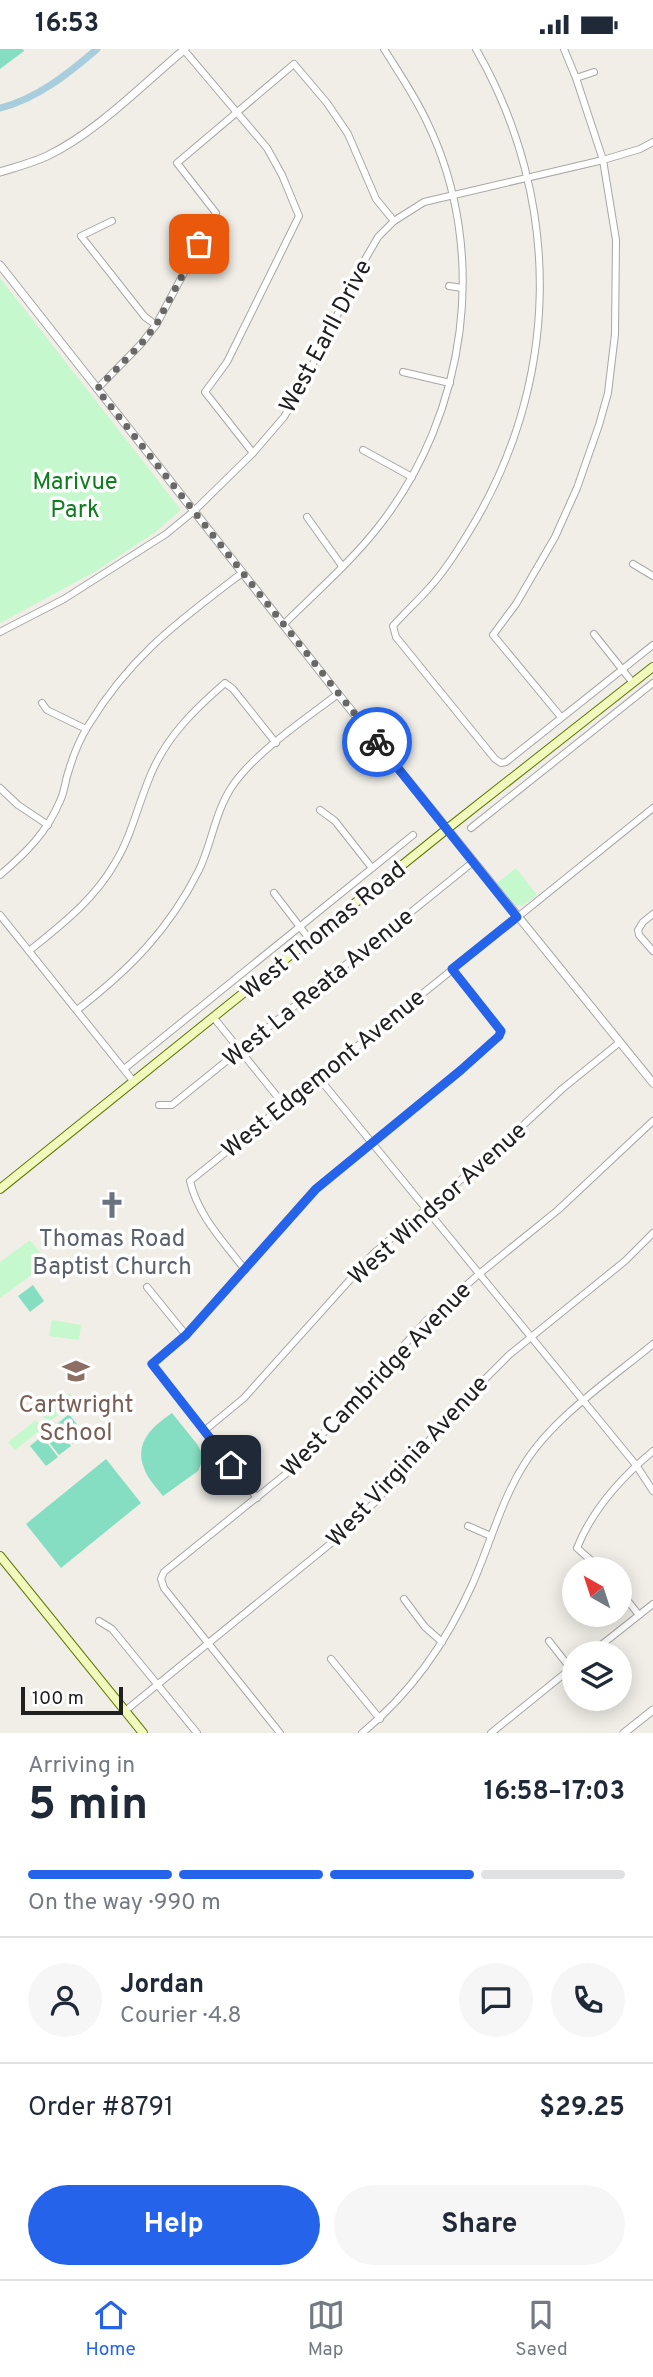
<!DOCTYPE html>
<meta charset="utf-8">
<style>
:root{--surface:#fff;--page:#f6f6f7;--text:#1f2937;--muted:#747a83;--line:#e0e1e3;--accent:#2563eb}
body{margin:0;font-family:Overpass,sans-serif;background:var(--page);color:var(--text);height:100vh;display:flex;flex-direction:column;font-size:26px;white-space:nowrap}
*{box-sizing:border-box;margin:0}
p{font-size:23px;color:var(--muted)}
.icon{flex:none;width:38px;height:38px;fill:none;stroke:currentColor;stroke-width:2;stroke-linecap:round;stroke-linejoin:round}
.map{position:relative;height:1684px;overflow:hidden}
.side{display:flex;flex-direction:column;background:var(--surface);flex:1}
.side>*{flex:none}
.needle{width:46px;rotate:321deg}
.tools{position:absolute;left:562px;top:1508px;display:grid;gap:14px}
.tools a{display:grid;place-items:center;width:70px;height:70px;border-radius:50%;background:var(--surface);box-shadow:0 4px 18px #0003;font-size:35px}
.scale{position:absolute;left:21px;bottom:18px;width:102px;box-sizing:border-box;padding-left:7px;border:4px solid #202020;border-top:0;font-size:19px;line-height:24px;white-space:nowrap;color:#202020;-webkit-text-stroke:5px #fff;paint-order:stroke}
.pin{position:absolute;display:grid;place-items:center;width:60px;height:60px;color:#fff;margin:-30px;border-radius:14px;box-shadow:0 4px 10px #0006}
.courier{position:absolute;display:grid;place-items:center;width:70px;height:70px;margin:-35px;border:5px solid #2563eb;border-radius:50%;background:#fff;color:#222;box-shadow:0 2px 9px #0007}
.headline em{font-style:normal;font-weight:700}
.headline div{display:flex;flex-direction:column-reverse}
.headline{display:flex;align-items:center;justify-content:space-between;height:119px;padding:0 28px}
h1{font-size:46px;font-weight:700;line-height:52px}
.bar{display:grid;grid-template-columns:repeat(4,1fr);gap:10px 7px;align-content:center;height:84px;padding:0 28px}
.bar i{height:9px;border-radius:5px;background:var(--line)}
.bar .active{background:var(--accent)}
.bar p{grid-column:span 4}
.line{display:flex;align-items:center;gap:18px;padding:0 28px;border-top:2px solid var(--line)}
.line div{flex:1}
.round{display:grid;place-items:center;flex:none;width:74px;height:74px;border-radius:37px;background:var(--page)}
.cta{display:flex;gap:14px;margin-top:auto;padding:14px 28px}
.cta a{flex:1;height:80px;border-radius:42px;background:var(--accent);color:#fff;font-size:28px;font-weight:700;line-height:80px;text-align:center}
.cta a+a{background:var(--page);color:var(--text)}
.status{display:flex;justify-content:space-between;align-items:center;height:49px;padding:0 35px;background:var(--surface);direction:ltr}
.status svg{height:19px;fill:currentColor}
.menu{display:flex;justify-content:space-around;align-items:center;height:98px;border-top:2px solid var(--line);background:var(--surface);font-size:19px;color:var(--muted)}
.menu a{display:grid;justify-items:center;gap:4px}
.menu .active{color:var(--accent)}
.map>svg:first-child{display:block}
</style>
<div class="status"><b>16:53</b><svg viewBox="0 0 49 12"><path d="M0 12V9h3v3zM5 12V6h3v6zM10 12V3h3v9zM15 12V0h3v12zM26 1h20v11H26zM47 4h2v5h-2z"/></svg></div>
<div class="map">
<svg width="653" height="1684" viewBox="0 0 653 1684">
<rect width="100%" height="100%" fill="#f0eee7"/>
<g fill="#c5f9cd">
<polygon points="0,229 181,461 154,484 96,522 0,574"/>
<polygon points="516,819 537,846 522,857 515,856 497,834"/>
<polygon points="30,1191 48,1214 0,1249 0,1213"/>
<polygon points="52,1271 81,1276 79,1291 49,1287"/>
<polygon points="70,1344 76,1352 48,1374 42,1366"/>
<polygon points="36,1371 43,1379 15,1401 8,1393"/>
</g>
<g fill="#86dec2">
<polygon points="0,0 23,0 24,2 0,20"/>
<polygon points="33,1236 44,1252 30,1263 18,1247"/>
<path d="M 172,1364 L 197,1395 L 204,1408 L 198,1422 L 163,1447 C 157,1439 147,1429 144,1419 C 134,1393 153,1377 172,1364 Z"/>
<polygon points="69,1365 85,1386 73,1395 57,1375"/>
<polygon points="55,1377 71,1397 59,1406 43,1386"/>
<polygon points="42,1387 58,1408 46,1417 30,1397"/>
<polygon points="106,1410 141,1454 61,1519 26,1475"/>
</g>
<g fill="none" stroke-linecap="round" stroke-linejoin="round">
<path stroke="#a8cedd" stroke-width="7" d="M 0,59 C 37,50 69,24 97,0"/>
<defs>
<g id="minor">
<path d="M 476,0 C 564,153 561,336 467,486 C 456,504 444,523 430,538 C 418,552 405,563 393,577 L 396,588 L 495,710 L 501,714 L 506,713 L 653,596"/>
<polyline points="184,1 267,99 282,126 299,167 227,313 205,343 253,404"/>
<polyline points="576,29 594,23"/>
<polyline points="112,172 81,187 145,268 156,276"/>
<polyline points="449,237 462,239"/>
<polyline points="403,323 450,334"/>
<polyline points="97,340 141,295 156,276 216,164 177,114 294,15 327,54 348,85 376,150 394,172"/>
<polyline points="363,401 412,428"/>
<polyline points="307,468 342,517"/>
<polyline points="633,515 653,527"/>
<path d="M 283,576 C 315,544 351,513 379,477 C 467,365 490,203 427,73 C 415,47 399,24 384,0"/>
<polyline points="0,583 64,550 166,485 194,462 253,404 284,368 303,335 363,214 378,188 394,172 424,153 603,111 640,100 653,93"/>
<polyline points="594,585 633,634"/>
<polyline points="42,654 47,661 86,680"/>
<polyline points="561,668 493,586 516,555 555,488 577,439 599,376 608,344 615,285 616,191 603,111 576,29 564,0"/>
<polyline points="0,739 18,756 48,776"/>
<polyline points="320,761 335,772 372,819"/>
<polyline points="471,779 653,634"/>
<path d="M 0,826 C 26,804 47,783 60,752 C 65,742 65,731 69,721 C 73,707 80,690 88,677 C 131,606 178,573 242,524"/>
<polyline points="274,844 310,891"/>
<polyline points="653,865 643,873 638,881 639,886 653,902"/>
<polyline points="0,866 134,1033"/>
<path d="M 29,902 C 61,876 94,851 115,814 C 132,786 138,755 151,725 C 167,687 195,660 225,634 L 233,640 L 276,694"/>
<path d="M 77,961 C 129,921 169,881 199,821 C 212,794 215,762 233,736 C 257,702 304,671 338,645"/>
<polyline points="214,969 284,1056"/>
<polyline points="124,1020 413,786"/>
<polyline points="318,1028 636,1416 653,1442"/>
<polyline points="159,1056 172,1056 473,813"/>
<path d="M 245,1221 C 224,1193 198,1167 190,1132 L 653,759"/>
<polyline points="147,1238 186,1286"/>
<polyline points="204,1382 244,1349 374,1204 501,1097 562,1040 620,993"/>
<polyline points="257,1449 152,1315 186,1286 315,1140 461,1021 499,987 501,983 497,977 452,920"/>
<polyline points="468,1477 491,1487"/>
<path d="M 602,1521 L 577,1499 C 592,1461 622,1428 653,1402"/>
<polyline points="620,1542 639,1566"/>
<polyline points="404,1550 425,1578 442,1593"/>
<polyline points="99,1572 112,1580 197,1684"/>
<polyline points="549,1592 571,1620"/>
<polyline points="590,1605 653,1555"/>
<polyline points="331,1610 380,1670"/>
<polyline points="125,1662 330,1495 374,1454 471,1344 509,1306 625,1212 653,1184"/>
<polyline points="280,1684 164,1539 161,1530 164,1523 287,1424 427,1271 479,1225 558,1161 653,1072"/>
<path d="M 362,1684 C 410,1645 447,1592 472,1536 C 490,1496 501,1451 525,1414 C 553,1369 612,1329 653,1295"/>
<polyline points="491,1684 574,1617"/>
</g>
<g id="tertiary">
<path d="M 0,123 C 16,118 32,114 47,107 C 97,83 142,36 185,0"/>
<polyline points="0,216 338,645 653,1034"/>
<polyline points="624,1684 653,1661"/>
</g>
<g id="secondary">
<polyline points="0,1140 447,780 653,618"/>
<polyline points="0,1507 143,1684"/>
</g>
</defs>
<use href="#minor" stroke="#a7a7a7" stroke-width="8"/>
<use href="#tertiary" stroke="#a7a7a7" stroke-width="9"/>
<use href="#secondary" stroke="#647807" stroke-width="10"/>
<use href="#minor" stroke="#fff" stroke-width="6"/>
<use href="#tertiary" stroke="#fff" stroke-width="7"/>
<use href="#secondary" stroke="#f2f9bd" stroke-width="8"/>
</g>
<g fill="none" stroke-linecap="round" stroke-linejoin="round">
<polyline stroke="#696866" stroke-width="7" stroke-dasharray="0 12.6" points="199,195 156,276 141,295 97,340 377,693"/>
<polyline stroke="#2563eb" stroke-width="9" points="231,1416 152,1315 186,1286 316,1140 461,1021 499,987 501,982 452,920 517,868 377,693"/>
</g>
<defs>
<symbol id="church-bare" viewBox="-9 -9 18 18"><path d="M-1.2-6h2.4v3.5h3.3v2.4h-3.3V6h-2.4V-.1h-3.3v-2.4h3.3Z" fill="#6b7280" stroke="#fff" stroke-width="2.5" paint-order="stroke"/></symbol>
<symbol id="school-bare" viewBox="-9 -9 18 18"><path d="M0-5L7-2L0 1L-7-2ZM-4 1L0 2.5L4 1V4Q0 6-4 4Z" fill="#8d6e63" stroke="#fff" stroke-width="2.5" paint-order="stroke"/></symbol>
</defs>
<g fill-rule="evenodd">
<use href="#church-bare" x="93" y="1137" width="38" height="38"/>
<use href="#school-bare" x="57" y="1303" width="38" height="38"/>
</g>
<g text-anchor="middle" stroke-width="7" stroke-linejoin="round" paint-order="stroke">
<g font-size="24" fill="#202020" stroke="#fff">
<text transform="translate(325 287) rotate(-62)" y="8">West Earll Drive</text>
<text transform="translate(323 881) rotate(-39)" y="8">West Thomas Road</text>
<text transform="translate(318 938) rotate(-39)" y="8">West La Reata Avenue</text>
<text transform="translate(323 1024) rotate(-39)" y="8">West Edgemont Avenue</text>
<text transform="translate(437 1154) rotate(-42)" y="8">West Windsor Avenue</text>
<text transform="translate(376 1330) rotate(-46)" y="8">West Cambridge Avenue</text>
<text transform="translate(407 1412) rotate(-47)" y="8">West Virginia Avenue</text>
</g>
<g font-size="24" fill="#0d7f1f" stroke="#fff">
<text x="75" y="440">Marivue<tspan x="75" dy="28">Park</tspan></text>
</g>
<g font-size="24" fill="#5b616d" stroke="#fff">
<text x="112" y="1197">Thomas Road<tspan x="112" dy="28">Baptist Church</tspan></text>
</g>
<g font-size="24" fill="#785e54" stroke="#fff">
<text x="76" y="1363">Cartwright<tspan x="76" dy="28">School</tspan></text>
</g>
</g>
</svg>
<div class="tools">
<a><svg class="needle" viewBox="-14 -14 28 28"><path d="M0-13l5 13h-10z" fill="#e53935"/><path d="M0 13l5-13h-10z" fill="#747a83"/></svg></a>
<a><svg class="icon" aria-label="layers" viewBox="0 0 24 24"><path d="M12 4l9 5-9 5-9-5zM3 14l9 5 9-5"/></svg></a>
</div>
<div class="scale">100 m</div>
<div class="pin" style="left:199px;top:195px;background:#ea580c"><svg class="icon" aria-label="bag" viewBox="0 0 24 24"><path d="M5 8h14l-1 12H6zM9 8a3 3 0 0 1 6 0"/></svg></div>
<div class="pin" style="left:231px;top:1416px;background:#1f2937"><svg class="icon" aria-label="home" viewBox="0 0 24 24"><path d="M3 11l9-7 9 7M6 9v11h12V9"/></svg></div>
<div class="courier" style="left:377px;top:693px"><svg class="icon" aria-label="bike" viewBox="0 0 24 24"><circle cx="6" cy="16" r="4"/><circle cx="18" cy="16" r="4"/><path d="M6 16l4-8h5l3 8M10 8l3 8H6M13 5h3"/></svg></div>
</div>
<section class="side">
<div class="headline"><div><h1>5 min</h1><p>Arriving in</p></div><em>16:58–17:03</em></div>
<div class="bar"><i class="active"></i><i class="active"></i><i class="active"></i><i></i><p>On the way · 990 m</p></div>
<div class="line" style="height:126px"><a class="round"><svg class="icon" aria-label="person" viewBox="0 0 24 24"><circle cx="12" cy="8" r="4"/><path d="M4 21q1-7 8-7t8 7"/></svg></a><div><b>Jordan</b><p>Courier · 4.8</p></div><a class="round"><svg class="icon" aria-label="chat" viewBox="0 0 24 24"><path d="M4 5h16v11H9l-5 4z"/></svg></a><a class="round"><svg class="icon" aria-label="phone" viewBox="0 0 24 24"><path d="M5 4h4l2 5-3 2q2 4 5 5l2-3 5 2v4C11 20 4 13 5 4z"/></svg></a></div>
<div class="line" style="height:91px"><div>Order #8791</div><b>$29.25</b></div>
<div class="cta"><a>Help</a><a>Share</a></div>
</section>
<nav class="menu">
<a class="active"><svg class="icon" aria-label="home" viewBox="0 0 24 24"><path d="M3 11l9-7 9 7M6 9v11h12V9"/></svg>Home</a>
<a><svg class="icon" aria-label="map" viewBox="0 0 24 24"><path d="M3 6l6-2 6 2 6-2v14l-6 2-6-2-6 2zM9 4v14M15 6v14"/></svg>Map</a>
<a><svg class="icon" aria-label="saved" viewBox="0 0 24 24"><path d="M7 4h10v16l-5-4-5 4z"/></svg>Saved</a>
</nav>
